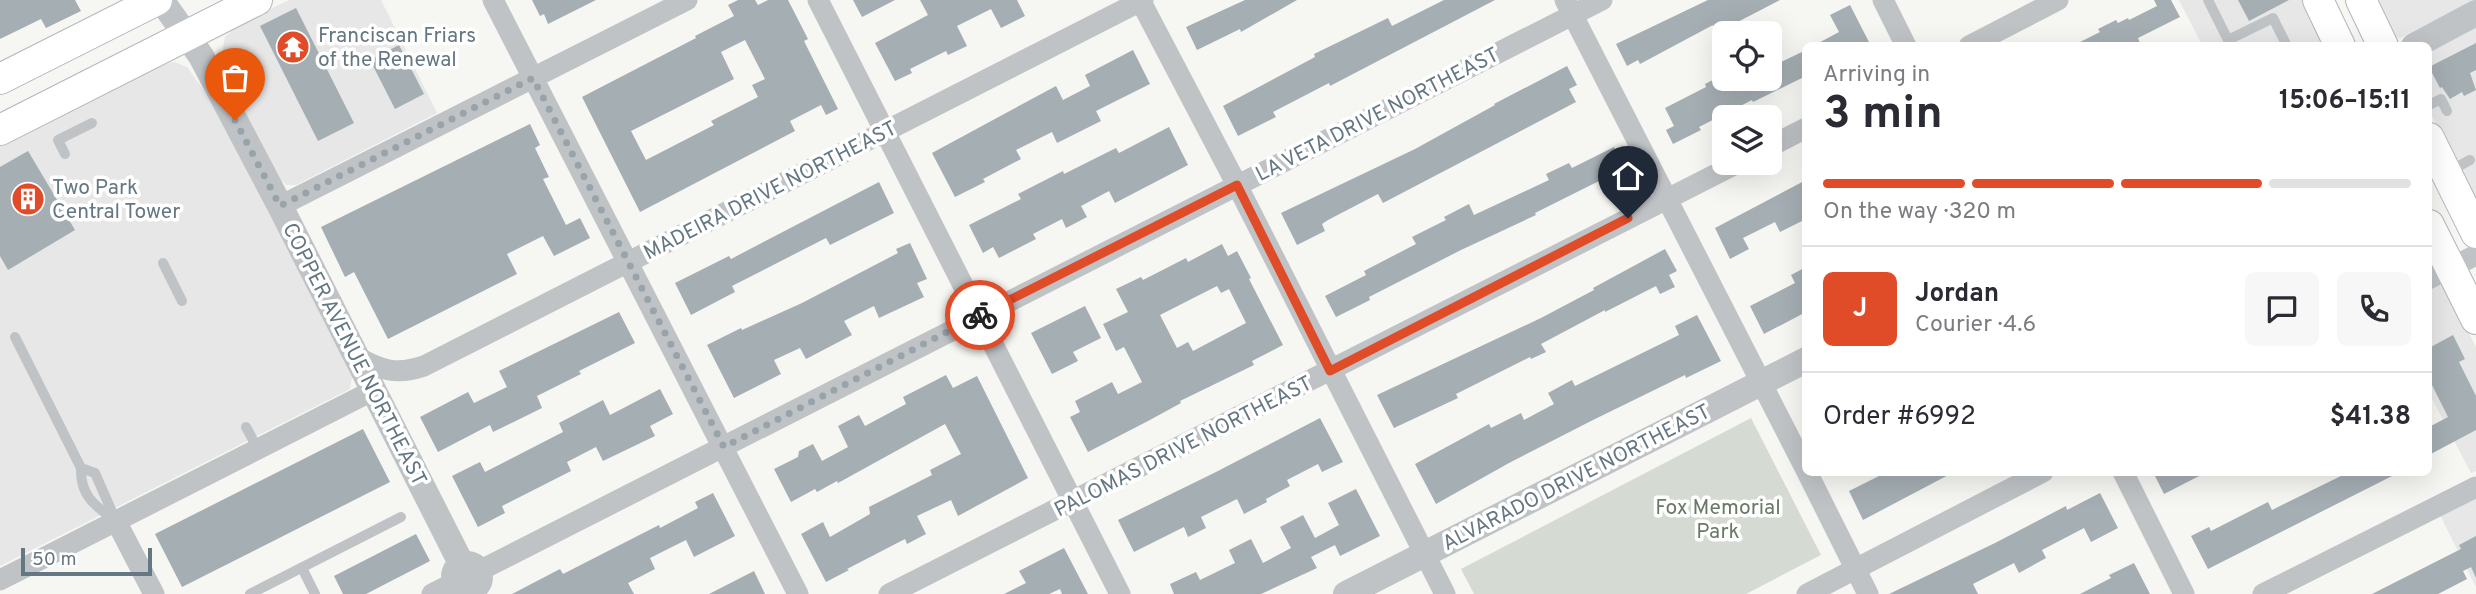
<!DOCTYPE html>
<meta charset="utf-8">
<style>
:root{--surface:#fff;--page:#f7f7f7;--text:#2b2b33;--muted:#7c7c81;--line:#e1e1e2;--accent:#e04b28}
body{margin:0;font-family:Overpass,sans-serif;background:var(--page);color:var(--text);height:100vh;display:flex;flex-direction:column;font-size:26px;white-space:nowrap}
*{box-sizing:border-box;margin:0}
p{font-size:23px;color:var(--muted)}
.icon{flex:none;width:38px;height:38px;fill:none;stroke:currentColor;stroke-width:2;stroke-linecap:round;stroke-linejoin:round}
.map{position:relative;flex:1;overflow:hidden}
.sheet{position:absolute;left:1802px;top:42px;width:630px;height:434px;display:flex;flex-direction:column;background:var(--surface);border-radius:10px;box-shadow:0 7px 28px #0002}
.sheet>*{flex:none}
.buttons{position:absolute;left:1712px;top:21px;display:grid;gap:14px}
.buttons a{display:grid;place-items:center;width:70px;height:70px;border-radius:10px;background:var(--surface);box-shadow:0 7px 28px #0002;font-size:35px}
.scale{position:absolute;left:21px;bottom:18px;width:131px;box-sizing:border-box;padding-left:7px;border:4px solid #657783;border-top:0;font-size:19px;line-height:24px;white-space:nowrap;color:#657783;-webkit-text-stroke:5px #fff;paint-order:stroke}
.pin{position:absolute;display:grid;place-items:center;width:60px;height:60px;color:#fff;margin:-72px -30px;border-radius:50% 50% 50% 0;rotate:-45deg;box-shadow:0 0 7px #0007}
.pin .icon{rotate:45deg}
.courier{position:absolute;display:grid;place-items:center;width:70px;height:70px;margin:-35px;border:5px solid #e04b28;border-radius:50%;background:#fff;color:#222;box-shadow:0 2px 9px #0007}
.summary em{font-style:normal;font-weight:700}
.summary div{display:flex;flex-direction:column-reverse}
.summary{display:flex;align-items:center;justify-content:space-between;height:119px;padding:0 21px}
h1{font-size:46px;font-weight:700;line-height:52px}
.bar{display:grid;grid-template-columns:repeat(4,1fr);gap:10px 7px;align-content:center;height:84px;padding:0 21px}
.bar i{height:9px;border-radius:5px;background:var(--line)}
.bar .on{background:var(--accent)}
.bar p{grid-column:span 4}
.line{display:flex;align-items:center;gap:18px;padding:0 21px;border-top:2px solid var(--line)}
.line div{flex:1}
.round{display:grid;place-items:center;flex:none;width:74px;height:74px;border-radius:10px;background:var(--page)}
.map>svg:first-child{display:block}
</style>
<div class="map">
<svg width="2476" height="594" viewBox="0 0 2476 594">
<rect width="100%" height="100%" fill="#f6f6f2"/>
<g fill="#e6e7e6">
<polygon points="289,0 381,0 437,113 296,185 286,185 280,179 238,100 223,48 225,37 238,25"/>
<polygon points="2179,0 2303,0 2324,45 2202,45"/>
<polygon points="2374,0 2475,0 2400,38 2392,36"/>
<polygon points="2476,27 2476,205 2429,110 2429,52"/>
<polygon points="174,62 187,67 218,110 352,376 350,389 0,566 0,146 159,66"/>
<polygon points="2441,285 2446,288 2476,347 2476,471 2471,473 2429,393 2429,291"/>
<polygon points="2476,497 2476,587 2440,515"/>
</g>
<polygon fill="#d5dbd2" points="1751,418 1821,555 1746,594 1474,594 1461,569"/>
<g fill="#a5aeb3" fill-rule="evenodd">
<polygon points="0,0 75,0 81,11 46,28 41,19 0,39"/>
<polygon points="532,0 596,0 548,24 544,14 540,16"/>
<path d="M 738,0 L 755,0 L 758,5 L 768,0 L 788,0 L 808,39 L 804,41 L 838,109 L 826,115 L 821,105 L 790,121 L 795,131 L 640,212 L 582,97 L 696,38 L 695,36 L 734,16 L 728,5 ZM 745,40 L 765,79 L 752,85 L 758,97 L 711,121 L 714,125 L 646,160 L 631,131 L 734,79 L 721,52 Z"/>
<polygon points="853,0 895,0 862,17"/>
<polygon points="920,0 1017,0 1025,16 1001,28 991,9 957,26 967,46 948,55 946,51 910,69 912,73 895,81 875,43 928,15"/>
<polygon points="1245,0 1297,0 1241,32 1240,29 1197,50 1186,27"/>
<polygon points="1444,0 1495,0 1330,86 1329,83 1273,112 1276,117 1238,136 1223,106 1315,57 1314,54 1388,18 1392,26"/>
<polygon points="1708,0 1780,0 1728,27 1726,23 1715,29 1713,25 1640,64 1638,60 1627,66 1616,44"/>
<polygon points="2154,0 2171,0 2180,17 2138,38 2141,46 2072,46 2100,32 2098,29 2116,20 2118,23 2128,18 2129,20 2157,6"/>
<polygon points="2238,0 2289,0 2249,21"/>
<polygon points="1850,5 1871,46 1813,46 1839,32 1830,15"/>
<polygon points="296,8 354,123 318,141 260,26"/>
<polygon points="2476,43 2476,70 2470,73 2476,90 2464,96 2462,92 2450,99 2442,87 2440,88 2429,67"/>
<polygon points="399,45 424,94 395,109 370,60"/>
<polygon points="1133,50 1150,84 1096,111 1101,121 1057,143 1052,132 1016,150 1021,159 983,179 985,182 955,197 932,153 1056,86 1063,100 1090,86 1085,75"/>
<polygon points="1806,50 1806,76 1753,102 1752,100 1699,127 1701,130 1673,144 1666,130 1674,126 1665,108 1706,87 1705,84 1724,74 1724,79 1769,79 1769,68"/>
<polygon points="1567,66 1577,85 1569,89 1576,102 1383,203 1378,194 1328,220 1322,224 1325,231 1297,245 1281,213 1415,149 1495,105 1494,104"/>
<polygon points="530,124 540,145 535,148 549,177 543,179 566,225 580,218 590,238 554,256 543,236 507,254 517,274 388,339 354,272 345,277 321,227"/>
<polygon points="1169,127 1188,165 1115,203 1109,191 1081,206 1087,217 1066,228 1062,219 1033,234 1036,239 999,258 993,247 983,253 969,225 1021,199 1018,194 1063,171 1064,174 1116,148 1119,153"/>
<polygon points="1614,147 1625,168 1535,213 1536,215 1461,250 1369,297 1370,300 1336,317 1325,296 1366,275 1364,271 1416,244 1412,237 1446,220 1444,217 1469,204 1474,215 1549,180 1546,174 1569,163 1572,168"/>
<polygon points="28,151 75,230 8,270 0,256 0,167"/>
<polygon points="1806,180 1806,219 1780,232 1775,222 1743,238 1749,249 1730,259 1715,228"/>
<polygon points="879,182 894,213 830,245 826,238 732,286 735,292 691,315 675,283 729,256 731,259"/>
<polygon points="910,243 927,279 917,283 924,297 879,318 874,306 844,321 852,335 806,359 800,348 774,360 781,374 734,398 707,345 741,328 742,330 802,303 898,253 896,249"/>
<path d="M 1222,244 L 1228,256 L 1237,251 L 1251,278 L 1249,279 L 1283,345 L 1252,361 L 1254,365 L 1180,401 L 1181,403 L 1148,421 L 1088,452 L 1070,417 L 1080,412 L 1075,401 L 1112,382 L 1118,394 L 1142,382 L 1124,347 L 1116,351 L 1103,324 L 1128,312 L 1116,289 L 1141,277 L 1143,280 L 1186,258 L 1188,262 ZM 1217,286 L 1221,293 L 1229,289 L 1246,323 L 1193,351 L 1188,342 L 1177,348 L 1160,315 Z"/>
<polygon points="1665,249 1677,271 1669,275 1675,287 1660,294 1656,286 1605,312 1605,310 1541,344 1546,352 1531,359 1530,357 1456,394 1458,398 1394,428 1377,395 1541,318 1594,290 1593,288"/>
<polygon points="1806,267 1806,312 1764,334 1750,306 1795,283 1791,275"/>
<polygon points="1085,306 1101,338 1073,352 1078,361 1052,374 1031,333"/>
<polygon points="619,312 635,343 579,371 581,374 537,396 542,408 493,432 490,425 438,452 420,417 468,392 474,403 507,387 499,371"/>
<polygon points="1697,315 1721,361 1686,378 1685,375 1593,420 1509,463 1436,504 1415,464 1489,424 1491,428 1521,413 1524,420 1554,404 1548,393 1572,380 1575,386 1679,335 1675,326"/>
<polygon points="2453,335 2465,359 2459,362 2476,396 2476,430 2429,455 2429,427 2448,417 2429,379 2429,348"/>
<polygon points="946,375 953,388 977,376 1028,478 958,516 951,500 917,516 926,534 907,544 905,539 847,569 849,570 826,582 801,534 823,522 830,537 870,514 869,507 932,475 930,470 961,454 945,424 838,483 837,481 817,492 815,489 791,502 774,469 798,457 799,451 813,444 822,461 848,447 838,426 859,415 865,426 906,404 903,397"/>
<polygon points="660,389 673,414 650,426 655,436 603,461 596,447 567,462 571,471 502,506 505,513 478,527 452,476 480,462 485,472 563,432 559,423 603,400 610,415"/>
<polygon points="1320,418 1343,462 1322,472 1318,464 1287,480 1290,486 1266,499 1267,502 1244,514 1237,499 1201,517 1206,528 1188,537 1184,527 1134,552 1118,520 1214,473"/>
<polygon points="363,429 390,482 182,587 155,534"/>
<polygon points="1887,472 1954,472 1863,520 1849,491"/>
<polygon points="2153,472 2207,472 2164,494"/>
<polygon points="2349,472 2400,472 2208,569 2191,536 2209,527 2211,531 2268,502 2272,510"/>
<polygon points="1356,489 1380,536 1340,556 1335,545 1311,557 1317,568 1261,594 1174,594 1170,584 1196,572 1200,580 1235,563 1229,550 1251,539 1263,563 1291,548 1280,527 1303,515 1315,538 1339,525 1328,503"/>
<polygon points="713,493 735,536 694,557 686,540 650,558 655,569 628,583 634,594 512,594 560,569 563,574 659,525 660,528 698,508 695,502"/>
<polygon points="2100,493 2118,528 2091,542 2084,528 2042,550 2046,558 2019,573 2014,563 1973,584 1978,594 1889,594 1995,543 2066,506 2067,510"/>
<polygon points="416,534 430,561 366,594 343,594 334,576"/>
<polygon points="2476,536 2476,578 2471,567 2463,571 2467,579 2438,594 2372,594 2461,549 2459,545"/>
<polygon points="1064,548 1088,594 1062,594 1060,589 1049,594 1004,594 1026,583 1019,571"/>
<polygon points="2134,563 2150,594 2080,594 2111,578 2109,575"/>
<polygon points="754,571 765,594 709,594"/>
</g>
<g fill="none" stroke-linecap="round" stroke-linejoin="round">
<defs>
<g id="secondary">
<polyline points="2318,0 2340,46"/>
<polyline points="2361,0 2383,46"/>
<polyline points="0,79 157,0"/>
<polyline points="0,130 257,0"/>
<polyline points="2429,138 2476,233"/>
<polyline points="2429,225 2476,319"/>
</g>
</defs>
<use href="#secondary" stroke="#b1b7bb" stroke-width="32"/>
<g stroke="#bfc3c6" stroke-width="10">
<polyline points="2208,0 2230,44"/>
<polyline points="2228,40 2273,18 2287,46"/>
<polyline points="2429,105 2441,99 2447,111"/>
<polyline points="65,154 58,140 92,123"/>
<polyline points="2448,172 2470,160"/>
<polyline points="163,263 182,301"/>
<path d="M 15,337 L 81,468 C 80,496 95,506 116,521"/>
<polyline points="246,427 258,449"/>
<polyline points="81,468 95,473 116,521"/>
<polyline points="302,568 315,594"/>
<polyline points="250,594 401,517"/>
</g>
<g stroke="#bfc3c6" stroke-width="21">
<polyline points="493,0 798,594"/>
<polyline points="818,0 1120,594"/>
<polyline points="1140,0 1237,185 1445,594"/>
<polyline points="1565,0 1806,470"/>
<polyline points="1883,0 1906,46"/>
<polyline points="1969,46 2058,0"/>
<polyline points="1769,147 1806,128"/>
<polyline points="280,206 687,0"/>
<polyline points="2429,279 2476,255"/>
<path d="M 356,356 C 380,371 398,375 424,366 L 1143,0"/>
<polyline points="1807,472 1868,594"/>
<polyline points="2123,472 2184,594"/>
<polyline points="116,521 154,594"/>
<polyline points="479,571 1602,0"/>
<polyline points="0,580 374,390"/>
<polyline points="432,594 456,582"/>
<polyline points="889,594 1738,163"/>
<polyline points="1807,594 2043,472"/>
<polyline points="2263,594 2476,487"/>
</g>
<g stroke="#bfc3c6" stroke-width="26">
<polyline points="161,0 201,56 280,206 462,565"/>
<polyline points="2414,46 2476,13"/>
<circle cx="467" cy="577" r="13"/>
<polyline points="1346,594 1806,360"/>
</g>
<use href="#secondary" stroke="#fff" stroke-width="30"/>
</g>
<g fill="none" stroke-linecap="round" stroke-linejoin="round">
<polyline stroke="#98a3aa" stroke-width="7" stroke-dasharray="0 12.6" points="235,120 280,206 533,78 724,447 980,315"/>
<polyline stroke="#e04b28" stroke-width="9" points="980,315 1237,185 1330,371 1628,218"/>
</g>
<defs>
<symbol id="temple-disc" viewBox="-11 -11 22 22"><circle r="9.5" fill="#e04b28" stroke="#fff"/><path d="M0-6L5-2H3V0L6.5 2.5H4V6H1.5V3h-3V6H-4V2.5H-6.5L-3 0V-2H-5Z" fill="#fff"/></symbol>
<symbol id="building-disc" viewBox="-11 -11 22 22"><circle r="9.5" fill="#e04b28" stroke="#fff"/><path d="M-4-6H4V6H1V3H-1V6H-4ZM-2.5-4.3h1.7v1.8h-1.7ZM.8-4.3h1.7v1.8H.8ZM-2.5-1h1.7V.8h-1.7ZM.8-1h1.7V.8H.8Z" fill="#fff"/></symbol>
</defs>
<g fill-rule="evenodd">
<use href="#temple-disc" x="274" y="28" width="38" height="38"/>
<use href="#building-disc" x="9" y="180" width="38" height="38"/>
</g>
<g text-anchor="middle" stroke-width="7" stroke-linejoin="round" paint-order="stroke">
<g font-size="21" fill="#657783" stroke="#fff" text-anchor="start">
<text x="318" y="42">Franciscan Friars<tspan x="318" dy="24">of the Renewal</tspan></text>
<text x="52" y="194">Two Park<tspan x="52" dy="24">Central Tower</tspan></text>
</g>
<g font-size="21" fill="#657783" stroke="#fff">
<text transform="translate(1377 114) rotate(-27)" y="7">LA VETA DRIVE NORTHEAST</text>
<text transform="translate(770 190) rotate(-27)" y="7">MADEIRA DRIVE NORTHEAST</text>
<text transform="translate(355 354) rotate(63)" y="7">COPPER AVENUE NORTHEAST</text>
<text transform="translate(1183 446) rotate(-27)" y="7">PALOMAS DRIVE NORTHEAST</text>
<text transform="translate(1576 477) rotate(-27)" y="7">ALVARADO DRIVE NORTHEAST</text>
</g>
<g font-size="21" fill="#697a64" stroke="#fff">
<text x="1718" y="514">Fox Memorial<tspan x="1718" dy="24">Park</tspan></text>
</g>
</g>
</svg>
<div class="buttons">
<a><svg class="icon" aria-label="locate" viewBox="0 0 24 24"><circle cx="12" cy="12" r="6"/><path d="M12 2v4M12 18v4M2 12h4M18 12h4"/></svg></a>
<a><svg class="icon" aria-label="layers" viewBox="0 0 24 24"><path d="M12 4l9 5-9 5-9-5zM3 14l9 5 9-5"/></svg></a>
</div>
<div class="scale">50 m</div>
<div class="pin" style="left:235px;top:120px;background:#ea580c"><svg class="icon" aria-label="bag" viewBox="0 0 24 24"><path d="M5 8h14l-1 12H6zM9 8a3 3 0 0 1 6 0"/></svg></div>
<div class="pin" style="left:1628px;top:218px;background:#1f2937"><svg class="icon" aria-label="home" viewBox="0 0 24 24"><path d="M3 11l9-7 9 7M6 9v11h12V9"/></svg></div>
<div class="courier" style="left:980px;top:315px"><svg class="icon" aria-label="bike" viewBox="0 0 24 24"><circle cx="6" cy="16" r="4"/><circle cx="18" cy="16" r="4"/><path d="M6 16l4-8h5l3 8M10 8l3 8H6M13 5h3"/></svg></div>
<section class="sheet">
<div class="summary"><div><h1>3 min</h1><p>Arriving in</p></div><em>15:06–15:11</em></div>
<div class="bar"><i class="on"></i><i class="on"></i><i class="on"></i><i></i><p>On the way · 320 m</p></div>
<div class="line" style="height:126px"><b class="round" style="background:var(--accent);color:#fff">J</b><div><b>Jordan</b><p>Courier · 4.6</p></div><a class="round"><svg class="icon" aria-label="chat" viewBox="0 0 24 24"><path d="M4 5h16v11H9l-5 4z"/></svg></a><a class="round"><svg class="icon" aria-label="phone" viewBox="0 0 24 24"><path d="M5 4h4l2 5-3 2q2 4 5 5l2-3 5 2v4C11 20 4 13 5 4z"/></svg></a></div>
<div class="line" style="height:91px"><div>Order #6992</div><b>$41.38</b></div>
</section>
</div>
